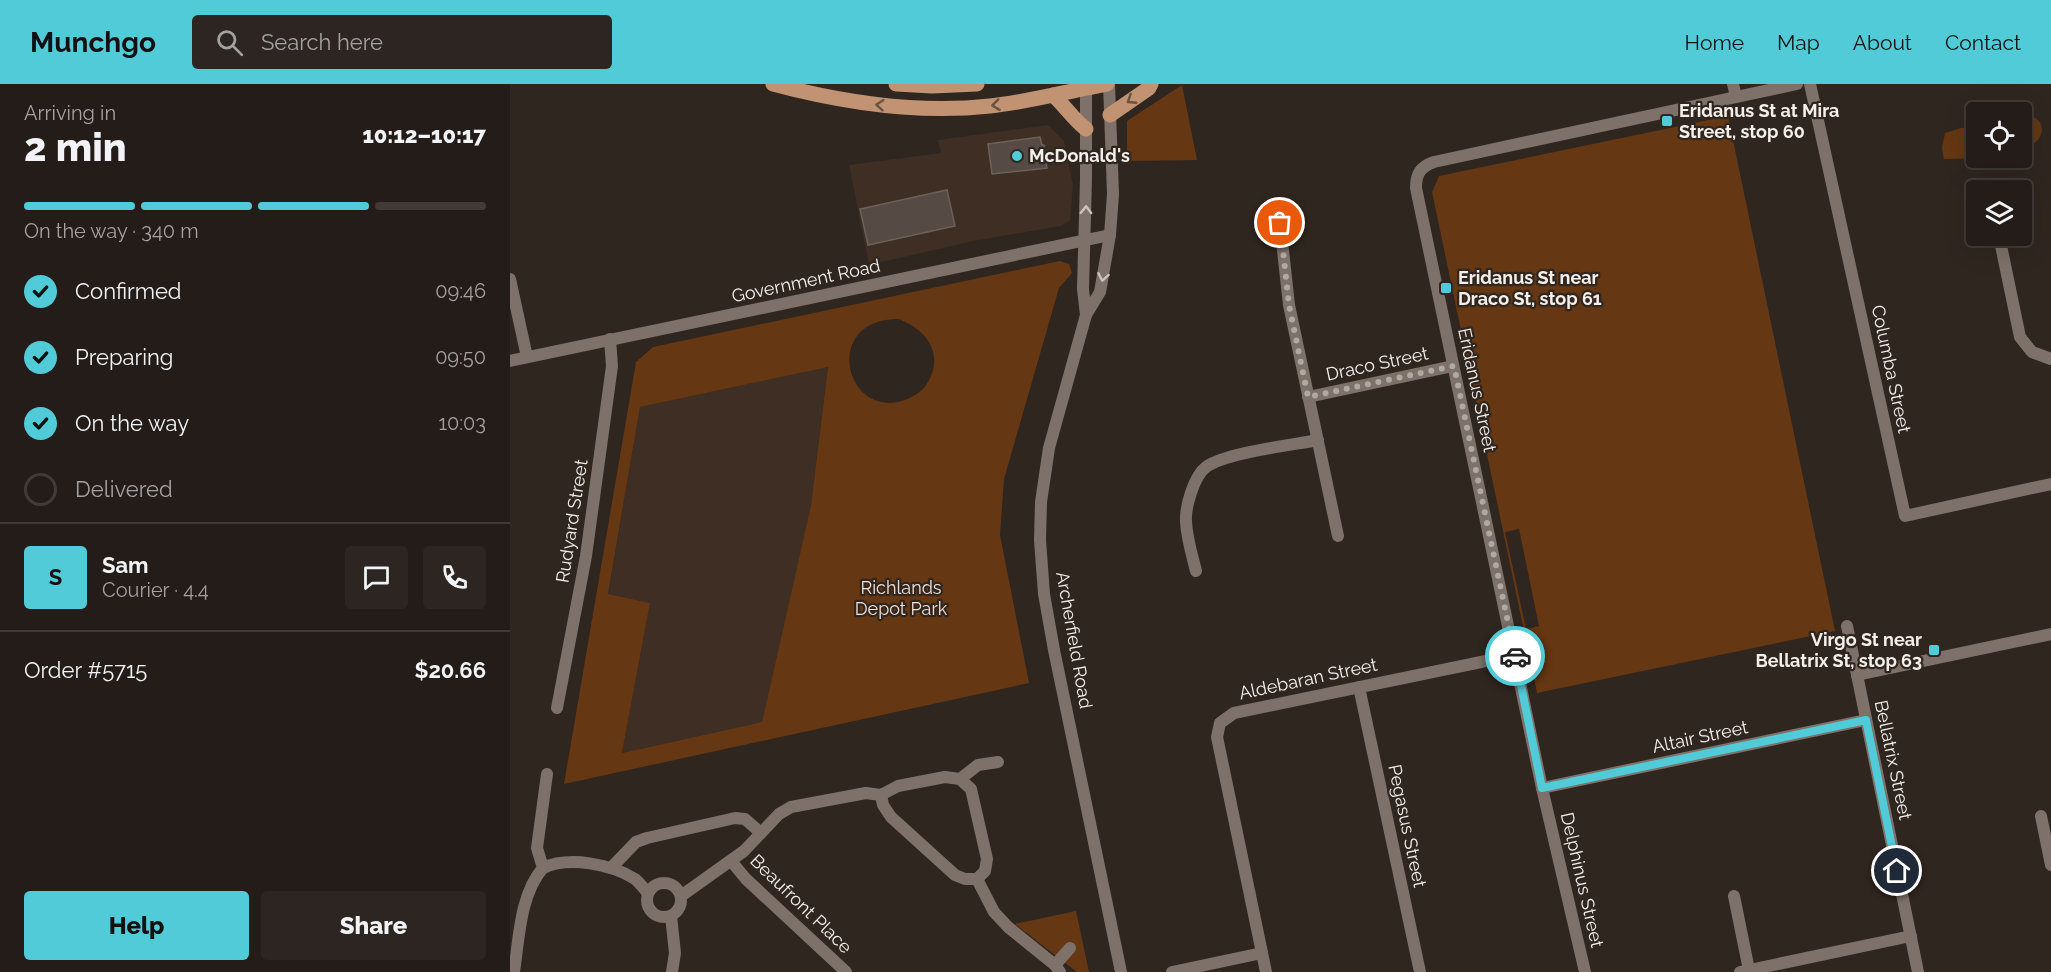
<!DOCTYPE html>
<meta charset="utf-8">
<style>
:root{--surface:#241c18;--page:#2c2521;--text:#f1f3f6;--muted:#a3a1a2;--line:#413a37;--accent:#52cbd9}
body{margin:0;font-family:Raleway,sans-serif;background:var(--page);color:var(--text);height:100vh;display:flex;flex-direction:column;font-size:22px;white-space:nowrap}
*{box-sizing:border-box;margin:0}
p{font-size:20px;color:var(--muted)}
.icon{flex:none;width:33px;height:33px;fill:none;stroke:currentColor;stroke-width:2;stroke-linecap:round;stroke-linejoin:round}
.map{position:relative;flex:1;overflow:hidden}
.sheet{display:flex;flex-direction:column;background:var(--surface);width:510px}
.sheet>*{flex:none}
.tools{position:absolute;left:1456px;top:18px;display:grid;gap:12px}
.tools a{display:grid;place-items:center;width:66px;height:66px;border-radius:6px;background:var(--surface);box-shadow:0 6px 24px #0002,0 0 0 2px var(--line);font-size:30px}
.pin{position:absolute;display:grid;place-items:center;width:51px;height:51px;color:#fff;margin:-26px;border:3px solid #fff;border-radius:50%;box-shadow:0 2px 6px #0007}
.courier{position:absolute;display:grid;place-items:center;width:60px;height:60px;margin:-30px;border:4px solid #52cbd9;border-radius:50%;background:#fff;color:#222;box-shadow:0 2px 8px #0007}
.head em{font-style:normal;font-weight:800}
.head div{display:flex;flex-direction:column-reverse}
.head{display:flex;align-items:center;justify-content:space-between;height:102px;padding:0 24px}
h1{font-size:39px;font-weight:800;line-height:45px}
.bar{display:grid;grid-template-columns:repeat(4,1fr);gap:9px 6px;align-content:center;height:72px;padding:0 24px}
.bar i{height:8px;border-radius:4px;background:var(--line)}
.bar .active{background:var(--accent)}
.bar p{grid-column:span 4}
.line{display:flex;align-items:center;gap:15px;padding:0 24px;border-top:2px solid var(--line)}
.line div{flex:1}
.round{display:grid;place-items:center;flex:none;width:63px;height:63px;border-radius:6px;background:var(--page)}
ol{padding:0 24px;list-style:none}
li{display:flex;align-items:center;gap:18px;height:66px}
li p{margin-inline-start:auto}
li .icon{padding:6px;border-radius:50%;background:var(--accent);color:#111;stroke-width:4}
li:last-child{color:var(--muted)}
li i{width:33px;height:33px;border:3px solid var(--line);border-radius:50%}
.primary-button{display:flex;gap:12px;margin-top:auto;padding:12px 24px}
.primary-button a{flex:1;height:69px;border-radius:6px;background:var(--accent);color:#111;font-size:24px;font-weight:800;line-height:69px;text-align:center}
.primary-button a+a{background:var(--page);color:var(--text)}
header{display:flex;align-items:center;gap:36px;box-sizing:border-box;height:84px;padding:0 30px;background:var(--accent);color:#111}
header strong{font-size:28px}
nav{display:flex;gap:33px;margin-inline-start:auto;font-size:21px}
.search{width:420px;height:54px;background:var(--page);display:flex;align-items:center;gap:15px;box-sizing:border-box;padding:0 21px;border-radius:6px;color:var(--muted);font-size:22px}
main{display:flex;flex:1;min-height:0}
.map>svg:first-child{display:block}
</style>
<header>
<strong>Munchgo</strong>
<div class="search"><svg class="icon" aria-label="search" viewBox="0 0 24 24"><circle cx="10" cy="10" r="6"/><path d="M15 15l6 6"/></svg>Search here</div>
<nav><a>Home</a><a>Map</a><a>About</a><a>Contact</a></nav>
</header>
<main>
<section class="sheet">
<div class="head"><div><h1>2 min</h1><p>Arriving in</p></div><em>10:12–10:17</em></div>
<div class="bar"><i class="active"></i><i class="active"></i><i class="active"></i><i></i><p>On the way · 340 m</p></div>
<ol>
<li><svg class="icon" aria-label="check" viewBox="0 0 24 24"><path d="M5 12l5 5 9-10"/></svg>Confirmed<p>09:46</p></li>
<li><svg class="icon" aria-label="check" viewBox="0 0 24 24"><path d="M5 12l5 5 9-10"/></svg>Preparing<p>09:50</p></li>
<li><svg class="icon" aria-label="check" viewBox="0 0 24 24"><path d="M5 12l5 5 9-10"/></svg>On the way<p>10:03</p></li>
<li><i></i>Delivered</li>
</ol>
<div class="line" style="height:108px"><b class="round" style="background:var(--accent);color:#111">S</b><div><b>Sam</b><p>Courier · 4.4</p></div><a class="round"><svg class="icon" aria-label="chat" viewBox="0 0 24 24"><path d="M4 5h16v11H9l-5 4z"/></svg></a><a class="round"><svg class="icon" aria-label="phone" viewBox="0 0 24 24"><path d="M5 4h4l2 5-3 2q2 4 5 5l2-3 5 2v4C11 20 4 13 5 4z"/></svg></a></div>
<div class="line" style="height:78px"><div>Order #5715</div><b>$20.66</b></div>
<div class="primary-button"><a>Help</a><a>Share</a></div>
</section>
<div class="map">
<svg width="1541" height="888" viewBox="0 0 1541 888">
<rect width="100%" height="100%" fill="#302620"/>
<g fill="#3e2e24">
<polygon points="538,41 554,57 563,101 560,136 551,142 463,157 359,181 339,81 431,69 428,56"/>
<polygon points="318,282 301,421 252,638 112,669 140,519 98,511 130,323"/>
</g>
<g fill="#653712" fill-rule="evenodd">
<polygon points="672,1 687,76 617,77 617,37"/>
<path d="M 1512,31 C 1539,30 1538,60 1512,64 Z"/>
<path d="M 1218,32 L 1325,547 L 1027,609 L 922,108 L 929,92 ZM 1009,445 L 1029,542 L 1016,545 L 995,448 Z"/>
<polygon points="1467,42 1467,74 1474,74 1434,75 1432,64 1435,49 1451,44"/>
<path d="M 550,177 L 559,180 L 562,189 L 549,204 L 494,395 L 490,451 L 519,599 L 54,700 L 126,278 L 143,263 ZM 388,235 C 415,244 435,269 418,298 C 412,309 400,315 388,318 C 333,329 314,235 388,235 ZM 318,283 L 301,421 L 252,638 L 112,669 L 140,519 L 98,510 L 130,323 Z"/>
<polygon points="566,827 579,888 567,888 505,840"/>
</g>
<g fill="#564b44" stroke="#6c6159" stroke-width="1.5">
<polygon points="530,53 532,61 534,61 537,84 482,90 478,60"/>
<polygon points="437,106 445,142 358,161 350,125"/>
</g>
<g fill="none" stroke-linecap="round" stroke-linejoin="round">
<g stroke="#7d7169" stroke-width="12">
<polyline points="599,0 603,110 600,151 590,208 576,231 539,364 531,418 530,456 534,510 544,566 611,888"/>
<polyline points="1223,0 1226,13"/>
<polyline points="1300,0 1395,432 1541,400"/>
<polyline points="576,4 576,95 573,205 576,231"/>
<polyline points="770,139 779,221 828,452"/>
<polyline points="1489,152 1510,253 1522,268 1541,275"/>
<polyline points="0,195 17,273"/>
<polyline points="0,277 600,151"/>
<polyline points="798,313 943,282"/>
<path d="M 686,487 C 682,471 677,455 676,438 C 675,423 684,392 696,383 C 714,369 782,361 808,356"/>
<polyline points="1337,542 1408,888"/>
<polyline points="1347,591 1541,550"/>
<polyline points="849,603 910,888"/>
<polyline points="47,624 76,472 102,282 100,255"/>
<polyline points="450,695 468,681 488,678"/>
<polyline points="1032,704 1356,636"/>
<polyline points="1531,732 1541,781"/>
<polyline points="221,777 236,795 336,888"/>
<path d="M 33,784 C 59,772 101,780 125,795 C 130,799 134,805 138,809"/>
<polyline points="101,784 126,758 137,754 225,734 235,735 251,749"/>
<polyline points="467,795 484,828 498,843 545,881 550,888"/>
<circle cx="154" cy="816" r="17"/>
<polyline points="171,812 234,767 269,730 281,723 356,709 371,711 388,702 435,693 450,695 461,705 477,775 475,787 467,795 455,795 445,791 381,733 373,721 371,711"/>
<polyline points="1224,812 1239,886"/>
<polyline points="161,832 165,869 162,888"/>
<polyline points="545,881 560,864"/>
<path d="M 4,888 C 9,855 10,810 33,784 L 27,764 L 37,690"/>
<polyline points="662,888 752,869"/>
<polyline points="756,888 707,653 710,639 724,629 1005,571"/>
<path d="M 1075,888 L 1032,704 L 906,104 C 906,90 910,83 924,78 L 1287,0"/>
<polyline points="1230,888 1401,852"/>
</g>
<g stroke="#c29373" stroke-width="15">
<path d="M 263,0 C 334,19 407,30 480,22 C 519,18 558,7 597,0"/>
<polyline points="386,0 422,2 467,0"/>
<path d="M 543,11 C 555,22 563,35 576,45"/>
<polyline points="600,31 639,4 641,0"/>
</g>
</g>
<defs><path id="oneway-chevron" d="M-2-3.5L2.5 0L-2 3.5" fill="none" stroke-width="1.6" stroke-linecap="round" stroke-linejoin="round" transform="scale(1.5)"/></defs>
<g stroke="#6a5241">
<use href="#oneway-chevron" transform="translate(621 16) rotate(147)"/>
<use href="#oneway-chevron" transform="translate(370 21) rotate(-175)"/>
<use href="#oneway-chevron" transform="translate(486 21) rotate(173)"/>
</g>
<g stroke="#cbc3bd">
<use href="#oneway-chevron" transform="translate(576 126) rotate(-89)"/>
<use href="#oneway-chevron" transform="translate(593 193) rotate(100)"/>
</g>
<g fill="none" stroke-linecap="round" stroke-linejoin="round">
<polyline stroke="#b0a9a3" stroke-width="6" stroke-dasharray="0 10.8" points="770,139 779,221 798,313 944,282 1005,572"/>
<polyline stroke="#52cbd9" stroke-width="8" points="1005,572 1032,704 1356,636 1387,787"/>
</g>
<g fill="#52cbd9" stroke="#302620" stroke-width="2">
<rect x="1151" y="31" width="12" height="12" rx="3"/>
<circle cx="507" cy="72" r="6"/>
<rect x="930" y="198" width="12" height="12" rx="3"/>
<rect x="1418" y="560" width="12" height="12" rx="3"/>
</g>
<g text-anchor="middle" stroke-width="4.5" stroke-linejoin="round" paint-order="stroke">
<g font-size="18" font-weight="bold" fill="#f5efea" stroke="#302620" text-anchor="start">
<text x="1169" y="33">Eridanus St at Mira<tspan x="1169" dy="21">Street, stop 60</tspan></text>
<text x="519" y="78">McDonald's</text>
<text x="948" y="200">Eridanus St near<tspan x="948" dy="21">Draco St, stop 61</tspan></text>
<text x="1412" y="562" text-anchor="end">Virgo St near<tspan x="1412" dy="21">Bellatrix St, stop 63</tspan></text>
</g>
<g font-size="18" fill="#f5efea" stroke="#302620">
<text transform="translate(296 197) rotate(-12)" y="6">Government Road</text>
<text transform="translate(867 280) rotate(-12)" y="6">Draco Street</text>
<text transform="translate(1381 285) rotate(78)" y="6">Columba Street</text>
<text transform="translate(967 306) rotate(78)" y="6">Eridanus Street</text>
<text transform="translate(62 437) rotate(-81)" y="6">Rudyard Street</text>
<text transform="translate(564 556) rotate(80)" y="6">Archerfield Road</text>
<text transform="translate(798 595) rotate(-12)" y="6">Aldebaran Street</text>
<text transform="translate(1190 653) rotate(-12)" y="6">Altair Street</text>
<text transform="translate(1383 676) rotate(78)" y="6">Bellatrix Street</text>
<text transform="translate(897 742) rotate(78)" y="6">Pegasus Street</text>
<text transform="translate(1072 796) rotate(77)" y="6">Delphinus Street</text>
<text transform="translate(291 820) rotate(44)" y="6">Beaufront Place</text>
</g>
<g font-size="18" fill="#f4dfd2" stroke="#302620">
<text x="391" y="510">Richlands<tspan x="391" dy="21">Depot Park</tspan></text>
</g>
</g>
</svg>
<div class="tools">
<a><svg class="icon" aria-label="locate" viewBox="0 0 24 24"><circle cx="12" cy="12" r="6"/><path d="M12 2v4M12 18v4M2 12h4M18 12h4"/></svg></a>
<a><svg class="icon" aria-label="layers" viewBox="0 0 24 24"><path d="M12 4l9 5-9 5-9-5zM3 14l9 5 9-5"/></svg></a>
</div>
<div class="pin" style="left:770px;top:139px;background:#ea580c"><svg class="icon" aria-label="bag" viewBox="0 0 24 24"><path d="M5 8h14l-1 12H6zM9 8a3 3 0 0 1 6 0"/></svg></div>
<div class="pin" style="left:1387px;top:787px;background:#1f2937"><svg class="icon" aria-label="home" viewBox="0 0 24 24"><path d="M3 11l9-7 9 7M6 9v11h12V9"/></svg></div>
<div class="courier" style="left:1005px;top:572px"><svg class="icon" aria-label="car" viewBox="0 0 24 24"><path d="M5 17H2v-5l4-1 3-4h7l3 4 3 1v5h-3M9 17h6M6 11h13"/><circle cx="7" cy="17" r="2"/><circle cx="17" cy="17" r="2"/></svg></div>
</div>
</main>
